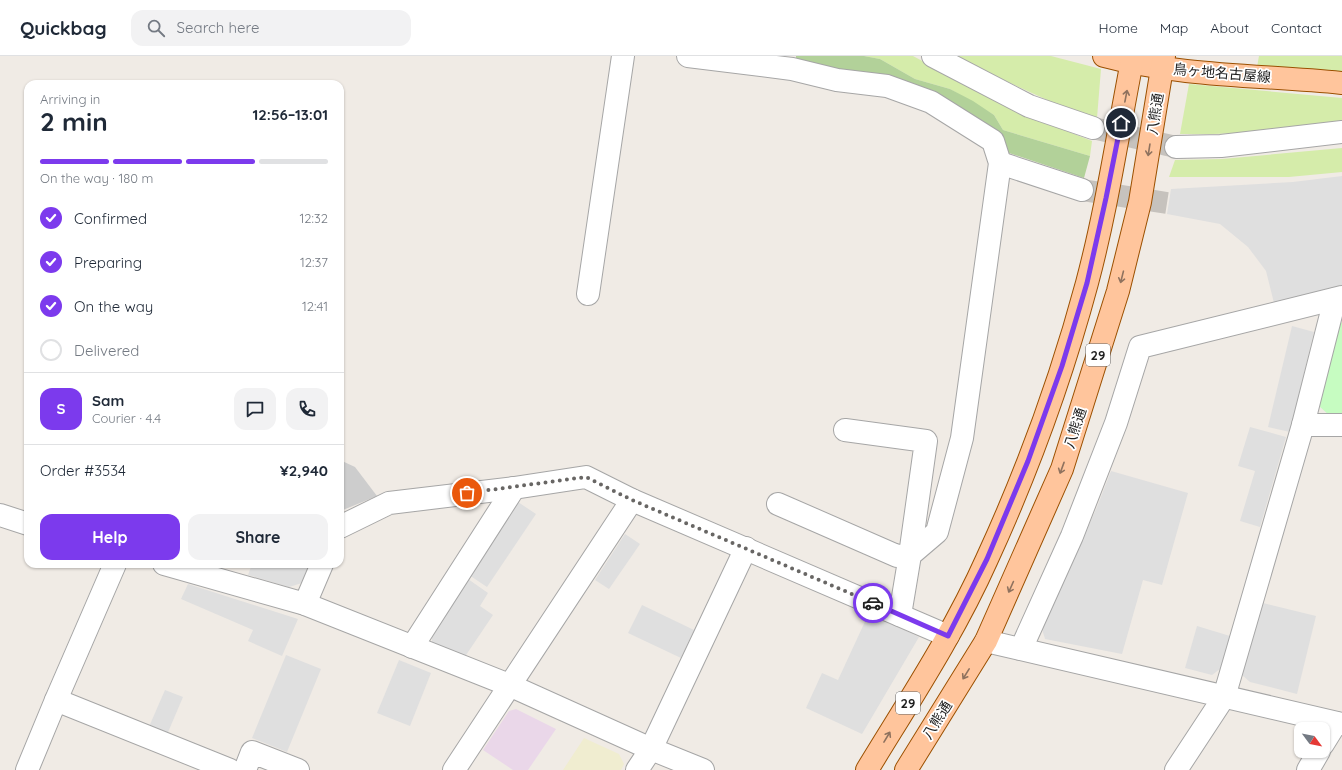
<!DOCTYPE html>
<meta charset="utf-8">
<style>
:root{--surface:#fff;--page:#f2f2f3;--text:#1f2937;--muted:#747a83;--line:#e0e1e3;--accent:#7c3aed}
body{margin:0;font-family:Quicksand,"Noto Sans JP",sans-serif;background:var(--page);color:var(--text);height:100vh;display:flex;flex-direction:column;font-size:15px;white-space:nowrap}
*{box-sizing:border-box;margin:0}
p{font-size:13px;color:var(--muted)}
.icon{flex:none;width:22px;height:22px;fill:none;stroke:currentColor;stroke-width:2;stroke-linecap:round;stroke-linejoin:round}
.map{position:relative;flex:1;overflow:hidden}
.panel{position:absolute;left:24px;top:24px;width:320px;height:488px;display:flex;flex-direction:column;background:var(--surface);border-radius:12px;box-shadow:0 1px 3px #0004}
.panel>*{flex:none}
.needle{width:26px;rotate:122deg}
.tools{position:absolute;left:1294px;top:666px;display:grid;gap:8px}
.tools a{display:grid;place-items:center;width:36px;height:36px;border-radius:8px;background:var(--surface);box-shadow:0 1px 3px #0004;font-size:20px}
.pin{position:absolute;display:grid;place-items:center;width:34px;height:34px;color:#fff;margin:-17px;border:2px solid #fff;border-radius:50%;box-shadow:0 1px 4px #0007}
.courier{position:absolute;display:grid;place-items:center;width:40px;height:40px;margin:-20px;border:3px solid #7c3aed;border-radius:50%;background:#fff;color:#222;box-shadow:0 1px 5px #0007}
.headline em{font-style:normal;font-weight:800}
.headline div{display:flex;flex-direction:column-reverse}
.headline{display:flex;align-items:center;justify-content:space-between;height:68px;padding:0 16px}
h1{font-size:26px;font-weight:800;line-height:30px}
.bar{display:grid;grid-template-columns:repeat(4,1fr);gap:6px 4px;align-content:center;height:48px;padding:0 16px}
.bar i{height:5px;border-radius:3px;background:var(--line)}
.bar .current{background:var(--accent)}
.bar p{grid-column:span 4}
.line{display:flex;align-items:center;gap:10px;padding:0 16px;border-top:1px solid var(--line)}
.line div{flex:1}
.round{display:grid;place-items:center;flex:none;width:42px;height:42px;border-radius:12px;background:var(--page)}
ol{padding:0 16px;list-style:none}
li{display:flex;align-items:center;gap:12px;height:44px}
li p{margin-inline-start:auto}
li .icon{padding:4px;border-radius:50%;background:var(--accent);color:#fff;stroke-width:4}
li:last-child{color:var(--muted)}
li i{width:22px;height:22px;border:2px solid var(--line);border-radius:50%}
.button{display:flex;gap:8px;margin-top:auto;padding:8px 16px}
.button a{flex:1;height:46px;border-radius:12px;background:var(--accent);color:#fff;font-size:16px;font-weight:800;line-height:46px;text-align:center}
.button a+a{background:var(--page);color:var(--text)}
header{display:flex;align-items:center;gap:24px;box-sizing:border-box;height:56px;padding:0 20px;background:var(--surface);border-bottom:1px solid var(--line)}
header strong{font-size:19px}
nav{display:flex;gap:22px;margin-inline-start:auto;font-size:14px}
.search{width:280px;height:36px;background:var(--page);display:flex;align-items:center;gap:10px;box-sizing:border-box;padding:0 14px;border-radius:12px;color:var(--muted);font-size:15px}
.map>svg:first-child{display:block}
</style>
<header>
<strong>Quickbag</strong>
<div class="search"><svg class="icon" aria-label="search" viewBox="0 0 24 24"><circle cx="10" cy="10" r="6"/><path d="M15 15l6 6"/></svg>Search here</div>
<nav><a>Home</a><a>Map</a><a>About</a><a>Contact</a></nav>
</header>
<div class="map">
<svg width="1342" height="714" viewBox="0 0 1342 714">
<rect width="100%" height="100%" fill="#f0ebe5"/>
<polygon fill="#ead7e9" points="516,653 556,673 528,714 513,714 483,694 509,655"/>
<polygon fill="#cdcdcd" points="340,404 355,411 377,440 343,454 340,453"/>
<polygon fill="#f0edd0" points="584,682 619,698 624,708 621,714 563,714"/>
<g fill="#d5ecaa">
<polygon points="864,0 913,0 1018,56 1092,85 1090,100 1003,74 994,59 950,33 915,23 880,3"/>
<polygon points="957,0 1051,0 1101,13 1097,62 1056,48 1008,26"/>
<polygon points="1259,0 1342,0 1342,18 1257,11"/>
<path d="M 1189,28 L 1342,42 L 1342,66 C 1287,74 1235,79 1180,78 Z"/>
<polygon points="1342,92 1342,116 1289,121 1169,121 1175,104 1222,103"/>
</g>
<polygon fill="#b2d199" points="796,0 864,0 880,3 915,23 950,33 973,45 994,59 1003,74 1090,100 1084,122 1006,96 1002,83 796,7"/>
<polygon fill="#c6fcc1" points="1342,266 1342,359 1329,359 1319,350 1337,271"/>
<g fill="#dfdfdf">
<polygon points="1342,120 1342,229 1274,247 1266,215 1248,191 1220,168 1167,158 1171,133 1293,126"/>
<polygon points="1292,270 1314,276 1290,376 1268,371"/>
<polygon points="1250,371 1286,381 1260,471 1240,465 1255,415 1238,410"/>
<polygon points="1111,415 1188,437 1162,529 1143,524 1122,598 1045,583 1042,573 1097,451"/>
<polygon points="518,446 536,458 487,531 469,519"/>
<polygon points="625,478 640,488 609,533 595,524"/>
<polygon points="252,508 310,508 302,527 289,531 248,519"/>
<polygon points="468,523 488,537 480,550 493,559 464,602 432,588 432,576"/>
<polygon points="188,528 298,563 282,600 248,585 253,574 181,543"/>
<polygon points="1263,547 1316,560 1297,638 1250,626 1242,619"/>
<polygon points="642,549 694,574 681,602 628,577"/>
<polygon points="869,557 919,581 862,678 806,652 822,617 838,624"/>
<polygon points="1197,570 1230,580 1220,613 1212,619 1185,612"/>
<polygon points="286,599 321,613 287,696 252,682"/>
<polygon points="399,604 431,617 410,670 377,657"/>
<polygon points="165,634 183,641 166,681 148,673"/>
</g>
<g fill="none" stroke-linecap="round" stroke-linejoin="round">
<g stroke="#c6c2bd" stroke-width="22" stroke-dasharray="22 11" stroke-linecap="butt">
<polyline points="1093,72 1176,91"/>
<polyline points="1082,134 1167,147"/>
</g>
<defs>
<g id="minor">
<polyline points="688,0 792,13 837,24 887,30 931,46 993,85 1000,107 962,382 937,476 910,499 900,559"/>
<polyline points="933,0 1029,50 1093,72"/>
<polyline points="1176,91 1221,90 1342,76"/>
<polyline points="1000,107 1082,134"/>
<polyline points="588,238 623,0"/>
<polyline points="1303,369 1342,369"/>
<polyline points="778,448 897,500 910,499 926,385 845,374"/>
<polyline points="0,459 28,468"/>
<polyline points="340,471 389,447 514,432 586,421 632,444 948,580"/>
<polyline points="164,508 305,548 509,629 651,693 703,714"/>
<polyline points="305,548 322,508"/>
<polyline points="986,585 1342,668"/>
<polyline points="412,591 514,432"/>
<polyline points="1021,593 1072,480 1116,367 1140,291 1342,241"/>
<polyline points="56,644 230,714"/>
<polyline points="1323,688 1336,667"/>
<polyline points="27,714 56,644 115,508"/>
<polyline points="245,714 252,696 298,714"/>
<polyline points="454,714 632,444"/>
<polyline points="637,714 651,693 746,492"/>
<polyline points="1176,714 1224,641 1303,369 1335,243"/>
<polyline points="1308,714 1319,695"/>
</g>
<g id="major">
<path d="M 1104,0 C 1182,21 1263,19 1342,27"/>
<path d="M 867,714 C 909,645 954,577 987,503 C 1027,416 1062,320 1087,227 C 1107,152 1118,76 1133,0"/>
<polyline points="906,714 986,585 1062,413 1118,235 1140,146 1164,0"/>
</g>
</defs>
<use href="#minor" stroke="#a6a6a6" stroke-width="24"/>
<use href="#major" stroke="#9b5000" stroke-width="24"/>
<use href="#minor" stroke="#fff" stroke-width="22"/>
<use href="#major" stroke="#ffc59c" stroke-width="22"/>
</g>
<defs><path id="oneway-shaft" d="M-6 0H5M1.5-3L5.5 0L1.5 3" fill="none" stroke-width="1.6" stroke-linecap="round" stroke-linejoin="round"/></defs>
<g stroke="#8f725e">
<use href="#oneway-shaft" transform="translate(1126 40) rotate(-79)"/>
<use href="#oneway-shaft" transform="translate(1149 94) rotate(99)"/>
<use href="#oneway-shaft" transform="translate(1122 221) rotate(104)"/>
<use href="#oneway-shaft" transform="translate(1062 412) rotate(110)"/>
<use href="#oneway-shaft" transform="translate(1011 531) rotate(114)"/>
<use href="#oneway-shaft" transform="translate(966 618) rotate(122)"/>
<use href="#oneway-shaft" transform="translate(887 681) rotate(-59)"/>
</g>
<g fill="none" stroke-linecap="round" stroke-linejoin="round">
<polyline stroke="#686664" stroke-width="4" stroke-dasharray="0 7.2" points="467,437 586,421 632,444 873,547"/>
<polyline stroke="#7c3aed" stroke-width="5" points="873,547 948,580 987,503 1028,405 1062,310 1087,227 1106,142 1121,67"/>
</g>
<g text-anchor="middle" stroke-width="3.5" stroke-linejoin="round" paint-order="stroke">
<g fill="#fff" stroke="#626262" stroke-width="1">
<rect x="1086" y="288" width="24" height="22" rx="3"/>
<rect x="896" y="636" width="24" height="22" rx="3"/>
</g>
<g font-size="13" font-weight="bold" fill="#1f1f1f">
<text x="1098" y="304">29</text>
<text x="908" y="652">29</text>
</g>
<g font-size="14" fill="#1f1f1f" stroke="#fff">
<text transform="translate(1222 17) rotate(5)" y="5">鳥ヶ地名古屋線</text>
<text transform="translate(1155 58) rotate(-81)" y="5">八熊通</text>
<text transform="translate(1075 372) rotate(-72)" y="5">八熊通</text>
<text transform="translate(937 664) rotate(-58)" y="5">八熊通</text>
</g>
</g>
</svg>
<div class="tools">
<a><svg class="needle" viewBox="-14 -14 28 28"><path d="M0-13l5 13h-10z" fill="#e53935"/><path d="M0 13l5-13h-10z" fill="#747a83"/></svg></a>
</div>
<div class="pin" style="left:467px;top:437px;background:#ea580c"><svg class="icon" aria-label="bag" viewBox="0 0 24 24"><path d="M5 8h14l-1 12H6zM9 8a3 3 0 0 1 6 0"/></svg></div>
<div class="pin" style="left:1121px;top:67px;background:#1f2937"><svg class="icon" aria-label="home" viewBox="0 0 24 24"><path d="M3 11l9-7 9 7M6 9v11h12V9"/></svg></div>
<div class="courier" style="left:873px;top:547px"><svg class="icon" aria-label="car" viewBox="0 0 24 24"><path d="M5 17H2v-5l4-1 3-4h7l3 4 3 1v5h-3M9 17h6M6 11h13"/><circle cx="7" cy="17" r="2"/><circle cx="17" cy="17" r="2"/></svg></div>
<section class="panel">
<div class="headline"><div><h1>2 min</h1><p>Arriving in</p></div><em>12:56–13:01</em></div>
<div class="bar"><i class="current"></i><i class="current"></i><i class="current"></i><i></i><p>On the way · 180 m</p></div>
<ol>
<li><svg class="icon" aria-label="check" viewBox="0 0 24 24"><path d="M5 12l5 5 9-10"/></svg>Confirmed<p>12:32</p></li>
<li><svg class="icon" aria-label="check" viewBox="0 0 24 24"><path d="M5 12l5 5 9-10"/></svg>Preparing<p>12:37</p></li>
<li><svg class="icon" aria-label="check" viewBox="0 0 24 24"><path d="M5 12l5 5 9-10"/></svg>On the way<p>12:41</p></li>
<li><i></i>Delivered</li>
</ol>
<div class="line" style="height:72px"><b class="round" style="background:var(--accent);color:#fff">S</b><div><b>Sam</b><p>Courier · 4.4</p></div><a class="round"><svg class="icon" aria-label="chat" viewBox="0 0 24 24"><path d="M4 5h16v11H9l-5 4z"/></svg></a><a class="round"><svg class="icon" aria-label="phone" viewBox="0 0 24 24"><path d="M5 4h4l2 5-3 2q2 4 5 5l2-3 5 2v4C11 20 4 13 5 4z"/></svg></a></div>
<div class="line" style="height:52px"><div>Order #3534</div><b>¥2,940</b></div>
<div class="button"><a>Help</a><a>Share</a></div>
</section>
</div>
